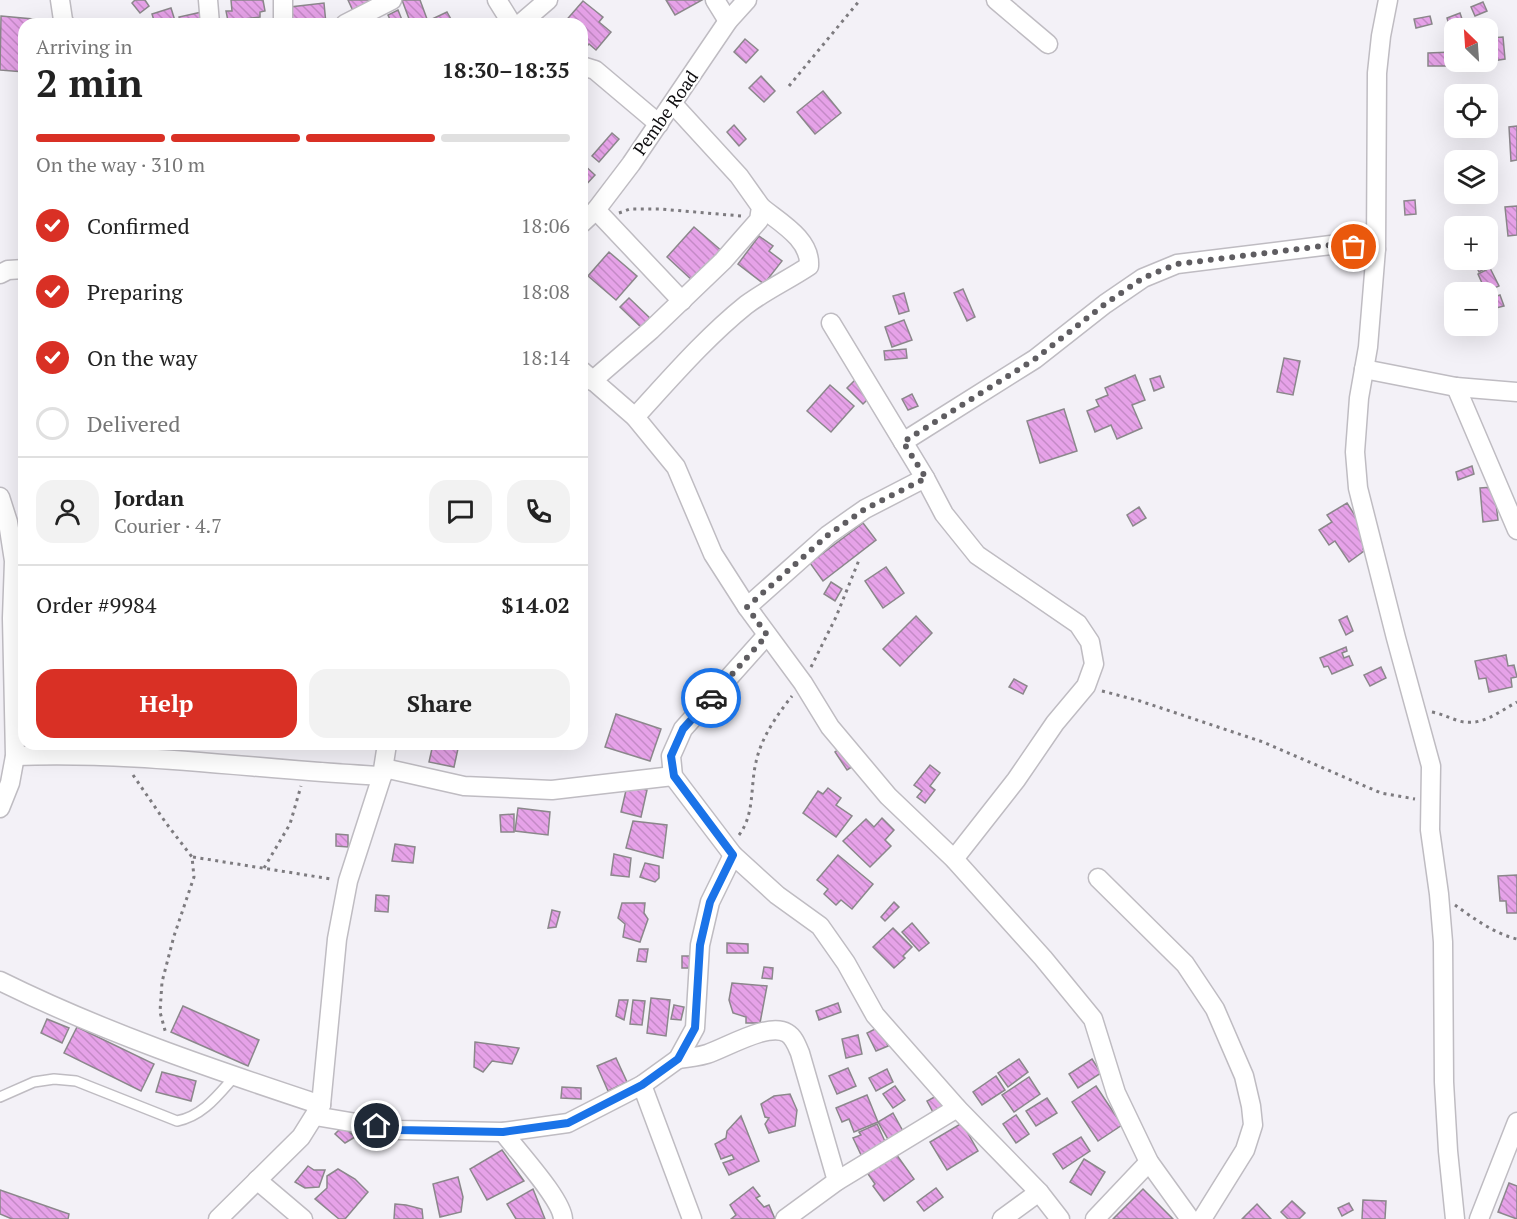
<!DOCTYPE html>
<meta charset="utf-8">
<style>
:root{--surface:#fff;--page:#f2f2f2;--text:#222;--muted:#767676;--line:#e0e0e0;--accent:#d93025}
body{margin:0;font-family:"PT Serif",serif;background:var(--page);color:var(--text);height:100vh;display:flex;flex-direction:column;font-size:22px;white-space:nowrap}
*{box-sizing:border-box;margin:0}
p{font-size:20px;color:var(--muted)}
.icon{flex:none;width:33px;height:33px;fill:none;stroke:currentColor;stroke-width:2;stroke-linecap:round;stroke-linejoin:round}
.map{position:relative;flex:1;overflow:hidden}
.side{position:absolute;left:18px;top:18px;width:570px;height:732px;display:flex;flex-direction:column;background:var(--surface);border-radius:18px;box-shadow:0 6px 24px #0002}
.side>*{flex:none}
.needle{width:39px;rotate:335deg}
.tools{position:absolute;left:1444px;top:18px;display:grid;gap:12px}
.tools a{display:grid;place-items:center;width:54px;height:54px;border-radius:12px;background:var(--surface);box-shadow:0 6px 24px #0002;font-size:30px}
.pin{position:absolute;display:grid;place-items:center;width:51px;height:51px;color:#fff;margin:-26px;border:3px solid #fff;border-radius:50%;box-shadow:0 2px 6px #0007}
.courier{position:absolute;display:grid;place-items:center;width:60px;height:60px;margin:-30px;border:4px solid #1a73e8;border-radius:50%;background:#fff;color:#222;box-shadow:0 2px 8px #0007}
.summary em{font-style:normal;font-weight:600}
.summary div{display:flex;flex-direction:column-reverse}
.summary{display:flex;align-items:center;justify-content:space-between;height:102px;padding:0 18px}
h1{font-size:39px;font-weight:600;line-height:45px}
.bar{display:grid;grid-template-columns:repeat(4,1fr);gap:9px 6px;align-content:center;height:72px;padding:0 18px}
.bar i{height:8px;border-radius:4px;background:var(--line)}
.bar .current{background:var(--accent)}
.bar p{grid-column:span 4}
.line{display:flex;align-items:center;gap:15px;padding:0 18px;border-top:2px solid var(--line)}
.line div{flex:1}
.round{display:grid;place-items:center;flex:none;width:63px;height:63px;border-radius:18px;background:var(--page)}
ol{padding:0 18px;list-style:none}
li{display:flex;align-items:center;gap:18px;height:66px}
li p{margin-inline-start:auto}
li .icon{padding:6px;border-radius:50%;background:var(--accent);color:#fff;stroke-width:4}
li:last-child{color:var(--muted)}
li i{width:33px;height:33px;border:3px solid var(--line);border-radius:50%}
.cta{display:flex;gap:12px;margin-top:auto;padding:12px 18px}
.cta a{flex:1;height:69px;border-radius:18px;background:var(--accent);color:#fff;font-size:24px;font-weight:600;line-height:69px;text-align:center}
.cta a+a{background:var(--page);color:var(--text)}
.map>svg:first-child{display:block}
</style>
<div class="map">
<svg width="1517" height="1219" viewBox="0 0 1517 1219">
<defs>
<pattern id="building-back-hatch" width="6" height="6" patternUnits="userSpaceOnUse" patternTransform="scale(1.5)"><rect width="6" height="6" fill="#e6a2e8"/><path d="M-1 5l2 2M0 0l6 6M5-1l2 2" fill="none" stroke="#c48ac6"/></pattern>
</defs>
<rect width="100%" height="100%" fill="#f3f1f7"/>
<g fill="url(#building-back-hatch)" stroke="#8b878b" stroke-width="1.5">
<polygon points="135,0 145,0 149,6 140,13 132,3"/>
<polygon points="231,0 263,0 265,11 260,12 260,17 228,21 226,11 232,11"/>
<polygon points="348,0 368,0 371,5 354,13"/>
<polygon points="402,0 420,0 427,19 411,24"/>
<polygon points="666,0 702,0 675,15"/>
<polygon points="583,1 603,17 599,22 611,32 596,50 589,44 586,47 582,44 582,24 563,24"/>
<polygon points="1483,2 1487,11 1475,16 1471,7"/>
<polygon points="324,3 326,24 292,24 290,7"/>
<polygon points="171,8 176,24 155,24 152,14"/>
<polygon points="398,10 402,20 392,24 388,15"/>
<polygon points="202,12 205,24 181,24 179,17"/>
<polygon points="447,12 452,21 446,24 429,24 428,21"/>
<polygon points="1460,13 1465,28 1455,28 1453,39 1447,18"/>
<polygon points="1,16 44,20 43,24 24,24 24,72 0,70"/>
<polygon points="1430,16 1432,24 1416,28 1414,19"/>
<polygon points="1503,37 1505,59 1493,61 1491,38"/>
<polygon points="745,39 758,50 746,63 734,52"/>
<polygon points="1452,52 1453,66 1428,66 1428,53"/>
<polygon points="761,76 775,91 764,102 749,88"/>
<polygon points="823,91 841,113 815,134 797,112"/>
<polygon points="734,125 746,139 739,146 727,132"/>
<polygon points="1517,126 1517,160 1511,161 1509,127"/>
<polygon points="612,133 619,139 599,162 592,156"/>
<polygon points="582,163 595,175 582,189"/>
<polygon points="1415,200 1416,214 1405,215 1404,201"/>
<polygon points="1517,206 1517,235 1508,236 1505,207"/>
<polygon points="694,227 723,252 695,283 667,257"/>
<polygon points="759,236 773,246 769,251 782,261 764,284 738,264"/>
<polygon points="609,252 637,276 616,300 588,276"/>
<polygon points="1488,254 1493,264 1479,272 1474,262 1488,260"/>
<polygon points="1490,268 1499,286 1486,292 1478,274"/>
<polygon points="963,289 975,317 967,321 954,293"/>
<polygon points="904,293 909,311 899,314 893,296"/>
<polygon points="1500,295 1504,306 1488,310 1488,299"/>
<polygon points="629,298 653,321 644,330 620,307"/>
<polygon points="904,320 912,340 892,347 885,327"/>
<polygon points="906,349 907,358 885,360 884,351"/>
<polygon points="1284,358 1300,361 1293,395 1277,392"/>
<polygon points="1135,375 1145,400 1132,405 1142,428 1117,439 1111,425 1095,432 1087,411 1099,406 1096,400 1108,395 1105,388"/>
<polygon points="1160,376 1164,387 1154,391 1150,379"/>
<polygon points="855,380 871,396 863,404 847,388"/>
<polygon points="830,385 854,406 831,432 807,411"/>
<polygon points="912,394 918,406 908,410 902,399"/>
<polygon points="1064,409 1077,451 1040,463 1027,421"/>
<polygon points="1472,466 1474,474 1458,480 1456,472"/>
<polygon points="1494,487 1498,520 1483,522 1480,488"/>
<polygon points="1347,503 1370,539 1368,546 1363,549 1364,551 1349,562 1335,541 1329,545 1319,530 1332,522 1327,515"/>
<polygon points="1139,507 1146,518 1133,526 1127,515"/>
<polygon points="863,523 876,540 823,581 810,563"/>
<polygon points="886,567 904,593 883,608 865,581"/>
<polygon points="831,582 842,589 835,601 824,594"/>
<polygon points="916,616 932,633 900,666 883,649"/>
<polygon points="1347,616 1353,631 1346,635 1339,620"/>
<polygon points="1346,647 1347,651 1342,653 1344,658 1349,656 1353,665 1332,674 1328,666 1324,667 1320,658"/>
<polygon points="1506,655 1508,666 1514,665 1517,677 1511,678 1512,687 1489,692 1486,678 1479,679 1475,661"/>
<polygon points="1381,667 1386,678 1370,686 1364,675"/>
<polygon points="1014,679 1027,686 1023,694 1009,687"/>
<polygon points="616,714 661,729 650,761 605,747"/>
<polygon points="433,744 459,744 454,767 429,762"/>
<polygon points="843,746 855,765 847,770 835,752"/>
<polygon points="930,765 940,773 930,786 935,790 925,803 917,797 922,791 914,785"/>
<polygon points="627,786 647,790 641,817 621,812"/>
<polygon points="828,788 841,798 836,805 852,816 836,837 803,813 818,791 823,794"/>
<polygon points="518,808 550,812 548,835 515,831"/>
<polygon points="514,814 514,832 501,832 500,815"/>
<polygon points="882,818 894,830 885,840 891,846 870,867 843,841 866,819 874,827"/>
<polygon points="633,821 667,825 663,858 626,848"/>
<polygon points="336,834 348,835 348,847 336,846"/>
<polygon points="395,844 415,847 413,863 392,861"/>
<polygon points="614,854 631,858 629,877 611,875"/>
<polygon points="838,855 873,884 852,909 841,900 836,905 824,894 828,889 817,880"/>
<polygon points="645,863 659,866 659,878 655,882 640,877"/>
<polygon points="1517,875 1517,913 1507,913 1506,901 1500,901 1498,876"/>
<polygon points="376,895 389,896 388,912 375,911"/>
<polygon points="894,902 899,907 885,921 881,917"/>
<polygon points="622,903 645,903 644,913 648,919 640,942 623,937 625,924 618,918"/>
<polygon points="552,910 560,912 556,927 548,928"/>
<polygon points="912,923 929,943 919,951 902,932"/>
<polygon points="893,928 912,947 903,956 905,958 894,968 873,947"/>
<polygon points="727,943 748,944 748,953 727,953"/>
<polygon points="639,949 648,949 646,962 637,961"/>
<rect x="682" y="956" width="13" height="12"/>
<polygon points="764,967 773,968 772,979 762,978"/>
<polygon points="732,983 767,986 760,1023 746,1023 746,1017 733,1013 729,1000"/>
<polygon points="651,998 670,1000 666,1036 647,1033"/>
<polygon points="619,1000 628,1000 624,1020 616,1016"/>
<polygon points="633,1000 645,1001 642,1025 630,1024"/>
<polygon points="838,1003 841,1012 819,1020 816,1011"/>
<polygon points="674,1005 684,1007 681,1020 671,1019"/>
<polygon points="183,1006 259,1040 248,1066 171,1032"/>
<polygon points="47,1019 69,1028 62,1043 41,1033"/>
<polygon points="77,1027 154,1064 141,1091 64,1053"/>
<polygon points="879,1027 888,1046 876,1051 867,1033"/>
<polygon points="858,1035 862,1054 846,1058 842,1039"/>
<polygon points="475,1042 519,1048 512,1064 492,1061 483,1072 474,1067"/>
<polygon points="616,1058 627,1082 608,1091 597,1066"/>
<polygon points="1019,1059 1028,1072 1008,1087 998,1073"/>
<polygon points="1092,1059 1101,1073 1078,1088 1069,1074"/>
<polygon points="848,1068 856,1086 837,1094 829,1076"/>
<polygon points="887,1069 893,1082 876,1091 869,1078"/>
<polygon points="162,1072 196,1081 191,1101 156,1092"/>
<polygon points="996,1076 1005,1090 982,1105 973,1092"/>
<polygon points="1029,1077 1040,1094 1014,1112 1002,1095"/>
<polygon points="895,1086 905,1100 893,1108 883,1094"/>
<polygon points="1096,1086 1122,1125 1098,1141 1072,1102"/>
<polygon points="562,1087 581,1088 581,1099 561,1098"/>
<polygon points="790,1094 797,1110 795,1126 769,1133 765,1124 769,1118 765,1117 761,1104 774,1096"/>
<polygon points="940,1094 947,1108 934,1114 927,1101"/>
<polygon points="867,1095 878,1122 854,1132 849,1119 842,1122 836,1108"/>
<polygon points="1047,1098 1057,1113 1036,1126 1026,1111"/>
<polygon points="893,1113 904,1133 889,1141 878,1122"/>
<polygon points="1016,1115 1029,1134 1016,1143 1003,1124"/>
<polygon points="741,1116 759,1161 729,1175 723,1163 734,1159 732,1155 721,1159 715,1144 726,1138 727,1131"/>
<polygon points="962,1123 978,1151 947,1170 930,1142"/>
<polygon points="877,1124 888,1148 863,1159 853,1138 861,1135 859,1132"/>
<polygon points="343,1126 355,1137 345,1143 335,1134"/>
<polygon points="1081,1137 1090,1151 1063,1169 1053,1154"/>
<polygon points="502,1150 524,1181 487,1200 470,1169"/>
<polygon points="896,1154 914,1179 884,1201 873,1186 875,1184 868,1174"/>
<polygon points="1084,1159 1105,1172 1091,1195 1070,1182"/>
<polygon points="308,1166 314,1170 325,1170 319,1187 305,1188 295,1182"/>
<polygon points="338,1169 355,1179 368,1192 345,1219 339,1219 315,1199 327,1188 327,1176"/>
<polygon points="458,1177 463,1197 461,1212 440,1217 433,1184"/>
<polygon points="1509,1183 1517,1186 1517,1219 1498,1212"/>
<polygon points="753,1187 760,1196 756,1198 764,1207 769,1205 775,1219 731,1219 736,1215 730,1205"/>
<polygon points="936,1188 943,1197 924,1211 917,1202"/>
<polygon points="533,1189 545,1219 516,1219 507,1204"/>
<polygon points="1143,1189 1173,1219 1113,1219"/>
<polygon points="0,1190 69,1214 68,1219 12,1219 0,1214"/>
<polygon points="1363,1200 1386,1201 1385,1219 1362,1219"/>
<polygon points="1292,1201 1305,1213 1299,1219 1288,1219 1281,1212"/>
<polygon points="1349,1203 1353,1210 1342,1216 1338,1208"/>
<polygon points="395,1204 406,1205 422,1209 423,1219 394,1219"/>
<polygon points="1257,1204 1271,1219 1242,1219"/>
</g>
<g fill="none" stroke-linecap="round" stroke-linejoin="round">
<defs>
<path id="lane" d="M 0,1097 L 34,1082 L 54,1079 L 76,1081 L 177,1121 C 203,1116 218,1095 235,1076"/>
<g id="street">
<polyline points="60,0 63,20 65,24"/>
<polyline points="208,0 210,24"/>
<polyline points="283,0 283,24"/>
<polyline points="497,0 512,24"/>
<polyline points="715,0 728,21"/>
<polyline points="996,0 1048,44"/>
<polyline points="1388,0 1381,36 1377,73 1376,249 1368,347 1359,398 1355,452 1358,488 1396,638 1431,766 1430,830 1439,894 1443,942 1444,1082 1448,1151 1455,1219"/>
<polyline points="345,24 392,0"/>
<polyline points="520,24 548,0"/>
<polyline points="582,66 595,70 659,124"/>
<polyline points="596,210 682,301"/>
<polyline points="582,223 596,210 631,164 728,21 747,0"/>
<polyline points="0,274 8,270 24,269"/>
<polyline points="831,323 925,478 944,514 977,555 1078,624 1090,642 1094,664 1086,686 1055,723 1016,780 954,859"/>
<polyline points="1364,369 1456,387 1517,392"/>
<polyline points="582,371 635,417 676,467 713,554 747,607 803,683 830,727 888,796 954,859 1043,958 1093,1019 1116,1093 1149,1162 1190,1219"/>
<polyline points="592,381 651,330 723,261 759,220 761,207 739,176 673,104"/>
<polyline points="1456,387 1517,530"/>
<path d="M 635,417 C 670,379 705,338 746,305 C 766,290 788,280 809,266 C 811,239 779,222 761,207"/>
<polyline points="903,442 1035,359 1105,304 1143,278 1177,264 1331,245 1376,249"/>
<polyline points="0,497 8,522 14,561 12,618 15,756 10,783 0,808"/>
<polyline points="747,607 828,535 865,509 925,478"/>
<polyline points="767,635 683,729 671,756 673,776 733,855 777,895 820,926 846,963 875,1015 957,1108 1039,1192 1060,1219"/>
<path d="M 15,756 C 138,751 260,770 382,776"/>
<polyline points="384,768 464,786 552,790 673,776"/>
<polyline points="1098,878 1185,964 1215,1009 1244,1076 1251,1106 1253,1125 1245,1150 1202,1219"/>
<path d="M 0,981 C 103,1032 212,1069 321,1105"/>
<path d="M 678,1059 C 688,1058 697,1057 707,1054 C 726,1048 768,1022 787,1033 C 794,1037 797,1046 800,1053 L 837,1181"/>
<polyline points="642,1085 692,1219"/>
<polyline points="315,1116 398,1130 503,1132 568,1123 642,1085 678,1059 695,1028 700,945 710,902 733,855"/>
<path d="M 503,1132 C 517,1151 562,1199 563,1219"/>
<polyline points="257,1180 303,1219"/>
<polyline points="218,1219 301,1137 321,1105 337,939 348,881 382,776 387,744"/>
<polyline points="785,1219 837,1181 957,1108"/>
<polyline points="1002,1219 1039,1192"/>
<polyline points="1095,1219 1149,1162"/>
<polyline points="1479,1219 1517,1122"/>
</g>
</defs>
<use href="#lane" stroke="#bfbcc2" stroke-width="12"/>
<use href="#street" stroke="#bfbcc2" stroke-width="21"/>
<g stroke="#7d7b7f" stroke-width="3" stroke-dasharray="3 4.5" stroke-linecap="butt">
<polyline points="789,86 860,0"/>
<polyline points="619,213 630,209 660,209 741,216"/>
<polyline points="811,667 836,617 859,560"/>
<polyline points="1102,691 1140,701 1263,742 1381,793 1415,799"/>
<path d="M 1432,712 C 1442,714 1450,718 1459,721 C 1482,727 1498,712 1517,702"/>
<polyline points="133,775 166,823 192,857 194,877 174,936 162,982 160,1012 166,1034"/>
<path d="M 739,835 C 755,814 750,787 756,762 C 761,738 777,715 792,696"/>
<polyline points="193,857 331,879"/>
<polyline points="264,868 290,824 301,786"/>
<path d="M 1455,905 C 1473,918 1495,934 1517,939"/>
</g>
<use href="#lane" stroke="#fff" stroke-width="9"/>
<use href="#street" stroke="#fff" stroke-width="18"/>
</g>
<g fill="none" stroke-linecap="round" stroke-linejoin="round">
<polyline stroke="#5f5d61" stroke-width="6" stroke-dasharray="0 10.8" points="711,698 767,635 747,607 828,535 865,509 926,478 903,442 1035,359 1105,304 1143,278 1177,264 1331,245 1354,247"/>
<polyline stroke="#1a73e8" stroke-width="8" points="377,1126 398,1130 503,1132 568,1123 642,1085 678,1059 695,1028 700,945 710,902 733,855 674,776 671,756 683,729 711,698"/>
</g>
<g text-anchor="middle" stroke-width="4.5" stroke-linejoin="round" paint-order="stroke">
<g font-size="18" fill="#0f0e10" stroke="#fff">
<text transform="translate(666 113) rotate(-55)" y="6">Pembe Road</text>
</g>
</g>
</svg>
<div class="tools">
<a><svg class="needle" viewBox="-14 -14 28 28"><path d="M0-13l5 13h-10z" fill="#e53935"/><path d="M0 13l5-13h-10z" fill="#767676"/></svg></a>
<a><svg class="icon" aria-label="locate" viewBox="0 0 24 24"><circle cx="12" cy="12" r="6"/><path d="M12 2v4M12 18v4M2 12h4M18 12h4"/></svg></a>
<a><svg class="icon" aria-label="layers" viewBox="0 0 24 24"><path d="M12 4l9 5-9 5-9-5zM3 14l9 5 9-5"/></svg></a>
<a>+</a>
<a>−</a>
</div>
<div class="pin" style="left:1354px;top:247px;background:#ea580c"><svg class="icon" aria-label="bag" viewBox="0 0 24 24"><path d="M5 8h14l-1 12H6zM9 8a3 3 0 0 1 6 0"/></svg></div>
<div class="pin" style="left:377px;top:1126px;background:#1f2937"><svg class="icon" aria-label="home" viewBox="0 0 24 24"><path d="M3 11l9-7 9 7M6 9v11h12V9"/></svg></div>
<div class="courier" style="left:711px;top:698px"><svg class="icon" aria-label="car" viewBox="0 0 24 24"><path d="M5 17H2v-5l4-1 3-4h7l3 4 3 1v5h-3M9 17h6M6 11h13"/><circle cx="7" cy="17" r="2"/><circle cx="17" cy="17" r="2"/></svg></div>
<section class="side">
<div class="summary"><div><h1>2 min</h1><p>Arriving in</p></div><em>18:30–18:35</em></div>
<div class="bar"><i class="current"></i><i class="current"></i><i class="current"></i><i></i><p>On the way · 310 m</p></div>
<ol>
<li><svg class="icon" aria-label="check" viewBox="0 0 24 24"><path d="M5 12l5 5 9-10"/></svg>Confirmed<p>18:06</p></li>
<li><svg class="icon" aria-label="check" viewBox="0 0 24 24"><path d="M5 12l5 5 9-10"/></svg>Preparing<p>18:08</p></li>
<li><svg class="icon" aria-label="check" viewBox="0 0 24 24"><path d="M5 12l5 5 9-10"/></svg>On the way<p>18:14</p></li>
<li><i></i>Delivered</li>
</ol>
<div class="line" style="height:108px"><a class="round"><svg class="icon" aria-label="person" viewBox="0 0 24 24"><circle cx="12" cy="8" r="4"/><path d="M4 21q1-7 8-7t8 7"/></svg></a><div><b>Jordan</b><p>Courier · 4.7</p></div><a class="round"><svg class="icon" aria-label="chat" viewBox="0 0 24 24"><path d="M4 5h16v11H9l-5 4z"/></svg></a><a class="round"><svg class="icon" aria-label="phone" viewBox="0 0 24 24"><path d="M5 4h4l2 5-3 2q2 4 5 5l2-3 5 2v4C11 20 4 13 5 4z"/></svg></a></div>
<div class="line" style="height:78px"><div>Order #9984</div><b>$14.02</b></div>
<div class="cta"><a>Help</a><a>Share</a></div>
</section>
</div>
